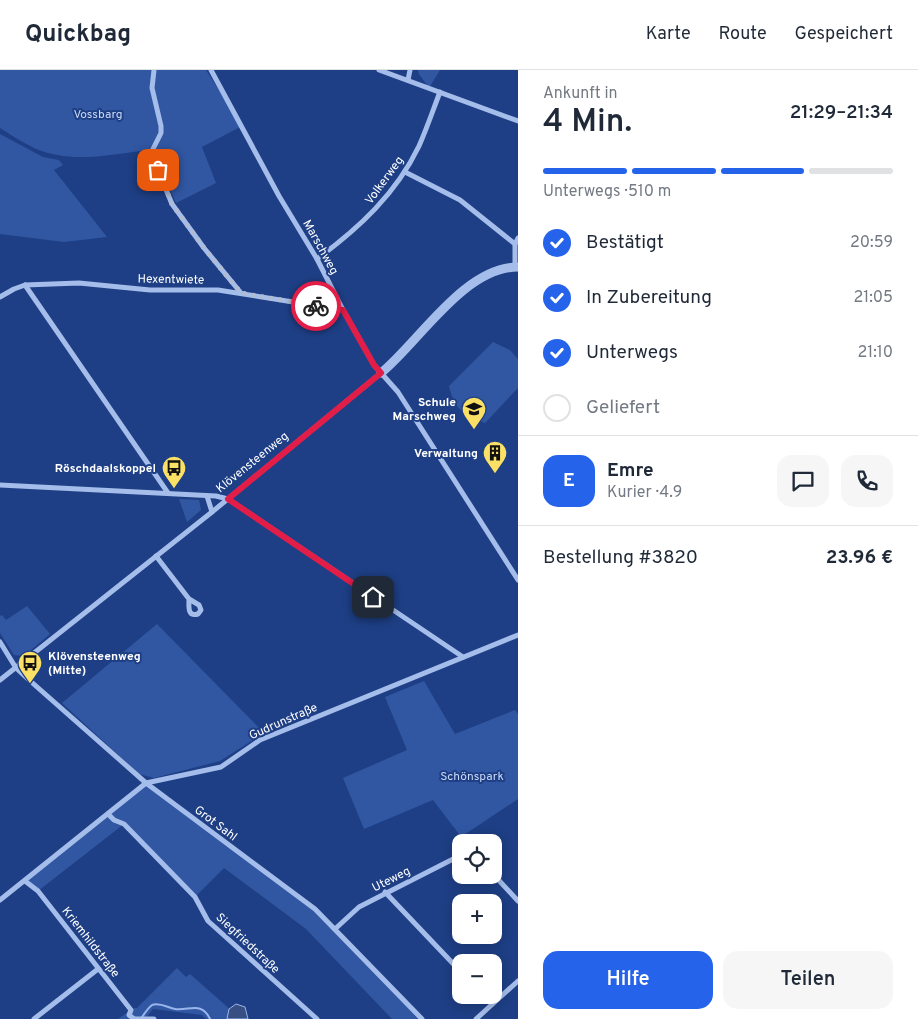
<!DOCTYPE html>
<html lang="de">
<meta charset="utf-8">
<style>
:root{--surface:#fff;--page:#f6f6f7;--text:#1f2937;--muted:#747a83;--line:#e0e1e3;--accent:#2563eb}
body{margin:0;font-family:Overpass,sans-serif;background:var(--page);color:var(--text);height:100vh;display:flex;flex-direction:column;font-size:19px;white-space:nowrap}
*{box-sizing:border-box;margin:0}
p{font-size:16px;color:var(--muted)}
.icon{flex:none;width:28px;height:28px;fill:none;stroke:currentColor;stroke-width:2;stroke-linecap:round;stroke-linejoin:round}
.map{position:relative;flex:1;overflow:hidden}
.details{display:flex;flex-direction:column;background:var(--surface);width:400px}
.details>*{flex:none}
.fabs{position:absolute;left:452px;top:764px;display:grid;gap:10px}
.fabs a{display:grid;place-items:center;width:50px;height:50px;border-radius:10px;background:var(--surface);box-shadow:0 2px 12px #0003;font-size:25px}
.pin{position:absolute;display:grid;place-items:center;width:42px;height:42px;color:#fff;margin:-21px;border-radius:10px;box-shadow:0 2px 8px #0006}
.courier{position:absolute;display:grid;place-items:center;width:50px;height:50px;margin:-25px;border:4px solid #e11d48;border-radius:50%;background:#fff;color:#222;box-shadow:0 1px 6px #0007}
.overview em{font-style:normal;font-weight:600}
.overview div{display:flex;flex-direction:column-reverse}
.overview{display:flex;align-items:center;justify-content:space-between;height:85px;padding:0 25px}
h1{font-size:32px;font-weight:600;line-height:38px}
.bar{display:grid;grid-template-columns:repeat(4,1fr);gap:8px 5px;align-content:center;height:60px;padding:0 25px}
.bar i{height:6px;border-radius:4px;background:var(--line)}
.bar .active{background:var(--accent)}
.bar p{grid-column:span 4}
.line{display:flex;align-items:center;gap:12px;padding:0 25px;border-top:1px solid var(--line)}
.line div{flex:1}
.round{display:grid;place-items:center;flex:none;width:52px;height:52px;border-radius:15px;background:var(--page)}
ol{padding:0 25px;list-style:none}
li{display:flex;align-items:center;gap:15px;height:55px}
li p{margin-inline-start:auto}
li .icon{padding:5px;border-radius:50%;background:var(--accent);color:#fff;stroke-width:4}
li:last-child{color:var(--muted)}
li i{width:28px;height:28px;border:2px solid var(--line);border-radius:50%}
.primary-button{display:flex;gap:10px;margin-top:auto;padding:10px 25px}
.primary-button a{flex:1;height:58px;border-radius:15px;background:var(--accent);color:#fff;font-size:20px;font-weight:600;line-height:58px;text-align:center}
.primary-button a+a{background:var(--page);color:var(--text)}
header{display:flex;align-items:center;gap:30px;box-sizing:border-box;height:70px;padding:0 25px;background:var(--surface);border-bottom:1px solid var(--line)}
header strong{font-size:24px}
nav{display:flex;gap:28px;margin-inline-start:auto;font-size:18px}
main{display:flex;flex:1;min-height:0}
.map>svg:first-child{display:block}
</style>
<header>
<strong>Quickbag</strong>
<nav><a>Karte</a><a>Route</a><a>Gespeichert</a></nav>
</header>
<main>
<div class="map">
<svg width="518" height="949" viewBox="0 0 518 949">
<rect width="100%" height="100%" fill="#1e3f85"/>
<g fill="#3157a3">
<path d="M 0,0 L 206,0 L 242,56 L 202,77 L 216,113 L 176,133 L 155,86 L 147,80 C 110,85 69,94 34,78 C 22,72 11,65 0,58 Z"/>
<polygon points="418,0 440,0 429,18 419,4"/>
<polygon points="0,64 43,87 59,90 63,95 54,100 107,167 64,172 0,164"/>
<path d="M 493,272 L 510,280 L 518,289 L 518,318 L 485,353 C 464,345 454,339 449,316 Z"/>
<polygon points="179,429 199,430 201,440 187,452"/>
<polygon points="27,536 50,564 24,586 14,585 0,563 0,546 2,545 6,550"/>
<polygon points="157,554 264,663 220,691 154,708 139,704 62,633"/>
<polygon points="424,611 455,664 515,640 518,644 518,729 464,765 465,772 433,730 364,759 343,708 407,680 385,627"/>
<polygon points="146,713 315,839 422,949 392,949 306,859 224,798 195,827 124,754 38,821 25,811"/>
<polygon points="177,898 186,907 190,904 241,949 206,949 202,945 153,939 145,949 118,949 134,938 137,938"/>
</g>
<polygon fill="#374f83" stroke="#99b6ec" points="236,934 245,937 248,949 227,949 229,939"/>
<g fill="none" stroke-linecap="round" stroke-linejoin="round">
<path stroke="#99b6ec" stroke-width="2" d="M 142,947 C 145,943 148,938 152,935 C 160,932 168,938 175,939 C 189,941 202,931 210,949"/>
<g stroke="#a5bdea" stroke-width="5">
<polyline points="154,0 152,18 161,56 161,63 151,83 172,134 204,178 241,223"/>
<polyline points="211,0 279,126 317,189 343,240 374,295 398,322 518,510"/>
<polyline points="379,0 518,51"/>
<polyline points="408,10 410,0"/>
<polyline points="405,102 460,130 515,174"/>
<path d="M 317,189 C 359,158 396,124 419,76 C 427,58 433,40 440,22"/>
<polyline points="515,197 515,174 518,168"/>
<polyline points="25,215 168,423"/>
<polyline points="0,227 14,219 25,215 79,213 150,220 218,220 343,240"/>
<polyline points="0,415 216,426 228,429 463,587"/>
<polyline points="207,426 212,442"/>
<path d="M 156,486 L 189,529 L 199,535 L 201,540 L 198,544 C 187,547 189,536 189,529"/>
<polyline points="0,572 16,598 28,609 146,713 315,839 422,949"/>
<polyline points="0,610 212,442 381,303"/>
<polyline points="108,744 114,750 124,754 195,827 208,851 317,949"/>
<polyline points="494,805 518,831"/>
<polyline points="25,811 38,821 131,940 129,945 134,949"/>
<polyline points="385,822 461,902"/>
<polyline points="0,830 146,713 221,697 260,670 518,565"/>
<polyline points="335,859 359,837 461,785"/>
<polyline points="483,925 492,934"/>
<polyline points="34,949 98,899"/>
<polyline points="134,949 154,949"/>
<polyline points="476,949 518,911"/>
</g>
<path stroke="#a5bdea" stroke-width="9" d="M 381,303 C 419,272 464,197 518,197"/>
</g>
<g fill="none" stroke-linecap="round" stroke-linejoin="round">
<polyline stroke="#b0bcd4" stroke-width="5" stroke-dasharray="0 9" points="158,100 172,134 204,178 241,223 316,236"/>
<polyline stroke="#e11d48" stroke-width="6" points="316,236 343,240 374,295 381,303 228,429 373,527"/>
</g>
<defs>
<symbol id="school-pin" viewBox="-11 -11 22 30"><path d="M0 17L-7.5 6A9.5 9.5 0 1 1 7.5 6Z" fill="#fae064" stroke="#1e3f85"/><path d="M0-5L7-2L0 1L-7-2ZM-4 1L0 2.5L4 1V4Q0 6-4 4Z" fill="#111"/></symbol>
<symbol id="building-pin" viewBox="-11 -11 22 30"><path d="M0 17L-7.5 6A9.5 9.5 0 1 1 7.5 6Z" fill="#fae064" stroke="#1e3f85"/><path d="M-4-6H4V6H1V3H-1V6H-4ZM-2.5-4.3h1.7v1.8h-1.7ZM.8-4.3h1.7v1.8H.8ZM-2.5-1h1.7V.8h-1.7ZM.8-1h1.7V.8H.8Z" fill="#111"/></symbol>
<symbol id="bus-pin" viewBox="-11 -11 22 30"><path d="M0 17L-7.5 6A9.5 9.5 0 1 1 7.5 6Z" fill="#fae064" stroke="#1e3f85"/><path d="M-5-6H5V4H4V6H2V4H-2V6H-4V4H-5ZM-3.5-4V0h7V-4ZM-3.5 1.2v1.5H-2V1.2ZM2 1.2v1.5H3.5V1.2Z" fill="#111"/></symbol>
</defs>
<g fill-rule="evenodd">
<use href="#school-pin" x="460" y="325" width="28" height="38"/>
<use href="#building-pin" x="481" y="369" width="28" height="38"/>
<use href="#bus-pin" x="160" y="384" width="28" height="38"/>
<use href="#bus-pin" x="16" y="579" width="28" height="38"/>
</g>
<g text-anchor="middle" stroke-width="4" stroke-linejoin="round" paint-order="stroke">
<g font-size="12" fill="#cad9f8" stroke="#1e3f85">
<text x="98" y="48">Vossbarg</text>
<text x="472" y="710">Schönspark</text>
</g>
<g font-size="12" fill="#fff" stroke="#1e3f85">
<text transform="translate(384 110) rotate(-54)" y="4">Volkerweg</text>
<text transform="translate(321 177) rotate(61)" y="4">Marschweg</text>
<text transform="translate(171 209) rotate(1)" y="4">Hexentwiete</text>
<text transform="translate(252 392) rotate(-39)" y="4">Klövensteenweg</text>
<text transform="translate(283 651) rotate(-24)" y="4">Gudrunstraße</text>
<text transform="translate(216 753) rotate(37)" y="4">Grot Sahl</text>
<text transform="translate(391 809) rotate(-27)" y="4">Uteweg</text>
<text transform="translate(91 872) rotate(52)" y="4">Kriemhildstraße</text>
<text transform="translate(248 873) rotate(43)" y="4">Siegfriedstraße</text>
</g>
<g font-size="12" font-weight="bold" fill="#fff" stroke="#1e3f85" text-anchor="end">
<text x="456" y="336">Schule<tspan x="456" dy="14">Marschweg</tspan></text>
<text x="478" y="387">Verwaltung</text>
<text x="156" y="402">Röschdaalskoppel</text>
<text x="48" y="590" text-anchor="start">Klövensteenweg<tspan x="48" dy="14">(Mitte)</tspan></text>
</g>
</g>
</svg>
<div class="fabs">
<a><svg class="icon" aria-label="locate" viewBox="0 0 24 24"><circle cx="12" cy="12" r="6"/><path d="M12 2v4M12 18v4M2 12h4M18 12h4"/></svg></a>
<a>+</a>
<a>−</a>
</div>
<div class="pin" style="left:158px;top:100px;background:#ea580c"><svg class="icon" aria-label="bag" viewBox="0 0 24 24"><path d="M5 8h14l-1 12H6zM9 8a3 3 0 0 1 6 0"/></svg></div>
<div class="pin" style="left:373px;top:527px;background:#1f2937"><svg class="icon" aria-label="home" viewBox="0 0 24 24"><path d="M3 11l9-7 9 7M6 9v11h12V9"/></svg></div>
<div class="courier" style="left:316px;top:236px"><svg class="icon" aria-label="bike" viewBox="0 0 24 24"><circle cx="6" cy="16" r="4"/><circle cx="18" cy="16" r="4"/><path d="M6 16l4-8h5l3 8M10 8l3 8H6M13 5h3"/></svg></div>
</div>
<section class="details">
<div class="overview"><div><h1>4 Min.</h1><p>Ankunft in</p></div><em>21:29–21:34</em></div>
<div class="bar"><i class="active"></i><i class="active"></i><i class="active"></i><i></i><p>Unterwegs · 510 m</p></div>
<ol>
<li><svg class="icon" aria-label="check" viewBox="0 0 24 24"><path d="M5 12l5 5 9-10"/></svg>Bestätigt<p>20:59</p></li>
<li><svg class="icon" aria-label="check" viewBox="0 0 24 24"><path d="M5 12l5 5 9-10"/></svg>In Zubereitung<p>21:05</p></li>
<li><svg class="icon" aria-label="check" viewBox="0 0 24 24"><path d="M5 12l5 5 9-10"/></svg>Unterwegs<p>21:10</p></li>
<li><i></i>Geliefert</li>
</ol>
<div class="line" style="height:90px"><b class="round" style="background:var(--accent);color:#fff">E</b><div><b>Emre</b><p>Kurier · 4.9</p></div><a class="round"><svg class="icon" aria-label="chat" viewBox="0 0 24 24"><path d="M4 5h16v11H9l-5 4z"/></svg></a><a class="round"><svg class="icon" aria-label="phone" viewBox="0 0 24 24"><path d="M5 4h4l2 5-3 2q2 4 5 5l2-3 5 2v4C11 20 4 13 5 4z"/></svg></a></div>
<div class="line" style="height:65px"><div>Bestellung #3820</div><b>23.96 €</b></div>
<div class="primary-button"><a>Hilfe</a><a>Teilen</a></div>
</section>
</main>
